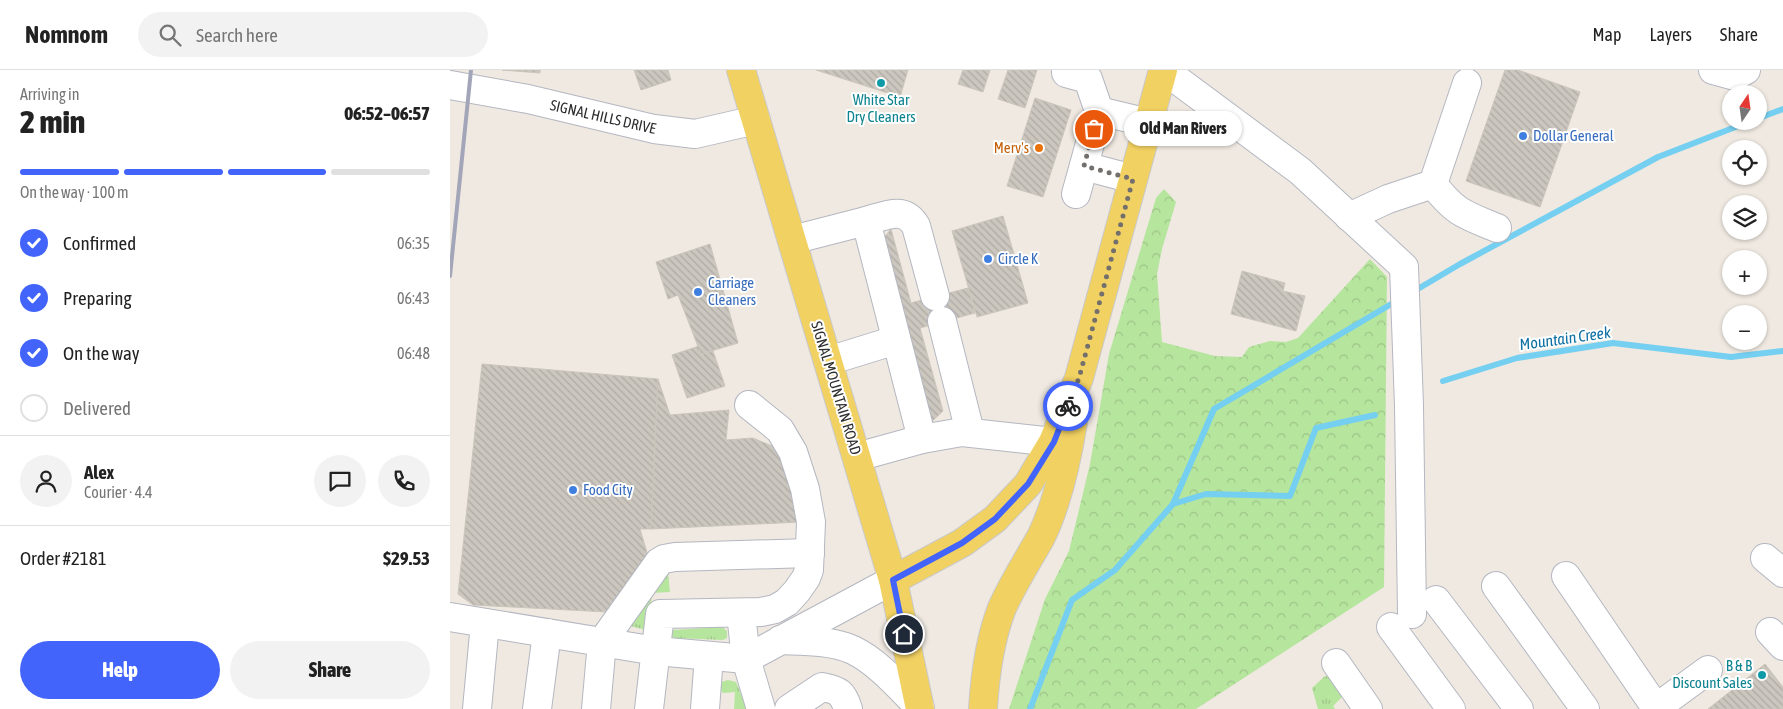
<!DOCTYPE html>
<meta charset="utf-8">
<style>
:root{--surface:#fff;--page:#f2f2f2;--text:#222;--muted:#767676;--line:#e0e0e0;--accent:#4264fb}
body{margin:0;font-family:"Asap Condensed",sans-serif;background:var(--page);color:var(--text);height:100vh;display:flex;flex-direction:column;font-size:19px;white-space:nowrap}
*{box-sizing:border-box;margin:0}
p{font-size:16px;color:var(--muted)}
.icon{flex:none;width:28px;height:28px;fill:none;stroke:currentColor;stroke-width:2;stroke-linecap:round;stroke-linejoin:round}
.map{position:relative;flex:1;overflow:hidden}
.sheet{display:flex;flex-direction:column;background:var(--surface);width:450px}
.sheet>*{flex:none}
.needle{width:32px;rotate:13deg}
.fabs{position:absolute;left:1272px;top:15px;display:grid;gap:10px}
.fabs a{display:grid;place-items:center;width:45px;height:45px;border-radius:50%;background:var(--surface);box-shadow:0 1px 4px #0004;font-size:25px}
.pin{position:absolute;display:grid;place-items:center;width:42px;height:42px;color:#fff;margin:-21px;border:2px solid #fff;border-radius:50%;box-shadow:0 1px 5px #0007}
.courier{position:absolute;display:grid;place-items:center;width:50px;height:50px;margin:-25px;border:4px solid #4264fb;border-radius:50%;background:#fff;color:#222;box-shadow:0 1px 6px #0007}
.bubble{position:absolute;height:35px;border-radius:18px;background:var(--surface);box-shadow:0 1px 4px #0004;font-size:16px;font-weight:800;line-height:35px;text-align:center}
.head em{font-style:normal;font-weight:800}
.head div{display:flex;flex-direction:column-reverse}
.head{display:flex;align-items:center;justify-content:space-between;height:85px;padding:0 20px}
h1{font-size:32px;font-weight:800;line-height:38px}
.bar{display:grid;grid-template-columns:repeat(4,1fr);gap:8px 5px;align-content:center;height:60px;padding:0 20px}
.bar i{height:6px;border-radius:4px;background:var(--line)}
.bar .on{background:var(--accent)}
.bar p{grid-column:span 4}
.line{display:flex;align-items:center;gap:12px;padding:0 20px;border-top:1px solid var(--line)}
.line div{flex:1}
.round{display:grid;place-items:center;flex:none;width:52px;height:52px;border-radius:26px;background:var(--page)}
ol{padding:0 20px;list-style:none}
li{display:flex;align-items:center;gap:15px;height:55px}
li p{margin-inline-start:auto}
li .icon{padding:5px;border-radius:50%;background:var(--accent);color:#fff;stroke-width:4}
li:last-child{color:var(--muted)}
li i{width:28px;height:28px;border:2px solid var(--line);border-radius:50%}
.button{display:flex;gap:10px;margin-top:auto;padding:10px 20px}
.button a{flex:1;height:58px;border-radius:30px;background:var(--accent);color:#fff;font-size:20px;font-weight:800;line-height:58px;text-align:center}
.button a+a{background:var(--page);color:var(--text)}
header{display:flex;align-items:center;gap:30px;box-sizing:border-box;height:70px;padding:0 25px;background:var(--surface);border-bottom:1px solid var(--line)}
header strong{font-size:24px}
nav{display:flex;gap:28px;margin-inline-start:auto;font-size:18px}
.search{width:350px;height:45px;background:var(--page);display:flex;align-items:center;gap:12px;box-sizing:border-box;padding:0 18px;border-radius:28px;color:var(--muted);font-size:19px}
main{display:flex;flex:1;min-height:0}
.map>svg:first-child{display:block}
</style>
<header>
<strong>Nomnom</strong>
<div class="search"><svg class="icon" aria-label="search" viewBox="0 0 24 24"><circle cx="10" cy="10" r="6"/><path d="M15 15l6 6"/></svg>Search here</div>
<nav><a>Map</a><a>Layers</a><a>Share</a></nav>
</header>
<main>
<section class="sheet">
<div class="head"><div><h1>2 min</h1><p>Arriving in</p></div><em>06:52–06:57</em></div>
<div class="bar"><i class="on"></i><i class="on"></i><i class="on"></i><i></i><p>On the way · 100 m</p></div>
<ol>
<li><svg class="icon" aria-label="check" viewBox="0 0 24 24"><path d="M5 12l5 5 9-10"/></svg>Confirmed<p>06:35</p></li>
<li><svg class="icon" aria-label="check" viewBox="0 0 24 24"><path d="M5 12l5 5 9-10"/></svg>Preparing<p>06:43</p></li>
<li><svg class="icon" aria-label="check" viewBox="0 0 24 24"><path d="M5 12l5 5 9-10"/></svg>On the way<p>06:48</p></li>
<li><i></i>Delivered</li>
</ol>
<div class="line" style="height:90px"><a class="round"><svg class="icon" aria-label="person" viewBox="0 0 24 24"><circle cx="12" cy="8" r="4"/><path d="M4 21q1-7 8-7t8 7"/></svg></a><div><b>Alex</b><p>Courier · 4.4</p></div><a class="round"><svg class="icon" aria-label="chat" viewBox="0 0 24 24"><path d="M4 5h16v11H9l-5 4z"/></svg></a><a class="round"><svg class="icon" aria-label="phone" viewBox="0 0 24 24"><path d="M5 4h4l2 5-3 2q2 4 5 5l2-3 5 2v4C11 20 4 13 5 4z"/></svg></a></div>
<div class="line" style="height:65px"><div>Order #2181</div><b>$29.53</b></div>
<div class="button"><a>Help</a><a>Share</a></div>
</section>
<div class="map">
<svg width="1333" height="639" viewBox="0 0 1333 639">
<defs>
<pattern id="grass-tufts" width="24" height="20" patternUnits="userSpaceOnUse" patternTransform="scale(1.25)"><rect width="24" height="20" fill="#b6e59e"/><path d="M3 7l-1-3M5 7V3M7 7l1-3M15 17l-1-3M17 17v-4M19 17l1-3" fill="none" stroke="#9dc588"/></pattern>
<pattern id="forest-crowns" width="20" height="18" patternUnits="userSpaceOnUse" patternTransform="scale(1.25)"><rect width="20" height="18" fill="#b6e59e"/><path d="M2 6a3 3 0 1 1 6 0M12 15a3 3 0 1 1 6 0" fill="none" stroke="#9dc588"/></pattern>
<pattern id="building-back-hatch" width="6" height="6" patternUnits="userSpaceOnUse" patternTransform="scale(1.25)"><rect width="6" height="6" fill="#cbc7bf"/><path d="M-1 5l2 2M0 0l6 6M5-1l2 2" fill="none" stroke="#afaba4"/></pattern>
</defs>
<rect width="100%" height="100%" fill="#efe9e1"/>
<g fill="url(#grass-tufts)">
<polygon points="215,503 218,503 220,522 202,523 199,561 181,556 179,554"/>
<polygon points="272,557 277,561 277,568 273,570 225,568 221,566 219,563 222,560"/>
<polygon points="875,606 881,607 895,624 883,636 885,639 868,639 862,618"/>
<polygon points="278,610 286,612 297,639 284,639 285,622 273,623 270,619 271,612"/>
</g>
<polygon fill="url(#forest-crowns)" points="714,119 726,132 712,179 707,204 712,272 765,286 792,287 799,277 820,271 836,272 848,268 920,189 937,207 934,517 746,639 559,639 595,529 619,481 640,394 659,284 706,128"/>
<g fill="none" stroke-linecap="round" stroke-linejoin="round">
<g stroke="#75cff0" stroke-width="6">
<polyline points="1309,48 1333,39"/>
<polyline points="961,223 1010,194 1208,87 1301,51"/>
<polyline points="993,311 1067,288 1163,273 1281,287 1333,281"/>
<polyline points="723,434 756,424 840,426 866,358 925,345"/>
<polyline points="580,639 622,530 665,500 723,434 764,339 948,230"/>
</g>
</g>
<g fill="url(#building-back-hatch)" stroke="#cbc5ba">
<polygon points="52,0 90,0 90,3"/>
<polygon points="184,0 218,0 221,10 191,20"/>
<polygon points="366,0 458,0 450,27"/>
<polygon points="513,0 540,0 533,22 508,14"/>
<polygon points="558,0 587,0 575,38 548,29"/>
<polygon points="1055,0 1068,0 1130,22 1090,137 1016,111"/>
<polygon points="585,28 621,40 593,127 557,116"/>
<polygon points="553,146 578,233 527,247 502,161"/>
<polygon points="441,159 461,233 518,218 525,243 470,258 493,341 474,359 427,176"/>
<polygon points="260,174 288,273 251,284 228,225 218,229 206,192"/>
<polygon points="792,201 835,213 833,221 855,226 846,261 781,244"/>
<polygon points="249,276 251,284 263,281 275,316 237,328 222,285"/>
<polygon points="32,294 208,309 201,459 190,459 198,486 157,542 23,535 8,524"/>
<polygon points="208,309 220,345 279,340 276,370 303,368 336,382 351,452 201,459"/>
<polygon points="1315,594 1333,617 1333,639 1258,639"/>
</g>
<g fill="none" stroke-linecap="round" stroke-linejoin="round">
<defs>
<g id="minor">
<polyline points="616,0 616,3 638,9 649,41 626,124"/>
<polyline points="714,0 850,101 954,197 959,336 962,544"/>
<polyline points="1263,0 1285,6 1296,0"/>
<polyline points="0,15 78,29 204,59 245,64 306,50"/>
<polyline points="649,41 699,53"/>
<polyline points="634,96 683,109"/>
<polyline points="983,114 1017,13"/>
<path d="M 899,147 L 938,129 L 983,114 C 1005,143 1015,145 1047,158"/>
<path d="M 416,151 C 435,146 454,135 466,156 L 485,226"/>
<polyline points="342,170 416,151 472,369 407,387"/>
<polyline points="492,251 520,362"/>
<polyline points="378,291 446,270"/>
<polyline points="472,369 512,362 603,372"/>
<polyline points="1315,488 1333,503"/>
<polyline points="1116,506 1206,638 1204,639"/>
<polyline points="1046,516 1135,639"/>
<polyline points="986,530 1069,639"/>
<polyline points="291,543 296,589 311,639"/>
<polyline points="0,547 206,581 296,589 443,510"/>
<polyline points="941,557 1001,639"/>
<polyline points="1320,562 1333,576"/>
<path d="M 330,570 C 353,571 381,570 403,580 C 428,592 450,618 470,638"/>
<polyline points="886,593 918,639"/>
<polyline points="1206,638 1258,600"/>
<polyline points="27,639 35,553"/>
<polyline points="87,639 97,563"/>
<polyline points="146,639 152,572 209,492 214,489 225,487 360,483"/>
<polyline points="199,639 210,544 311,542 325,539 337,532 347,521 356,508 359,500 361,452 355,419 343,382 330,360 299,335"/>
<polyline points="255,639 259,586"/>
<path d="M 339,639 L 372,617 C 389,620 393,623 398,639"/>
</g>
<g id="major">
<polyline points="291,0 443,510 470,639"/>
<polyline points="443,510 512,473 545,449 578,414 603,372 629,308 713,0"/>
<path d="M 533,639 C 535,605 540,569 552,538 C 563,513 578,490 591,467 C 608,432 617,390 623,352"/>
</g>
</defs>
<use href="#minor" stroke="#b4b7c1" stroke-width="30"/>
<use href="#major" stroke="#c9c9c9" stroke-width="30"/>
<use href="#minor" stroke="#fff" stroke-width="28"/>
<use href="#major" stroke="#f2d163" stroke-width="28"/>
<polyline stroke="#a3a6b8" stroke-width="4" points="0,206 21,0"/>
</g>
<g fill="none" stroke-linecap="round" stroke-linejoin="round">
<polyline stroke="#726f6d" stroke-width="5" stroke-dasharray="0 9" points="618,336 629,308 683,109 634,96 644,59"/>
<polyline stroke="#4264fb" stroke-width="6" points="454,564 443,510 512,473 545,449 578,414 604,372 618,336"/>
</g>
<g fill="#0f9aa8" stroke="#fff" stroke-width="2">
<circle cx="431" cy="13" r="5"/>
<circle cx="1312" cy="605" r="5"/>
</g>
<g fill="#3f7fe0" stroke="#fff" stroke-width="2">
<circle cx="1073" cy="66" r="5"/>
<circle cx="538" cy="189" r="5"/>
<circle cx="248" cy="222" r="5"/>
<circle cx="123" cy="420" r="5"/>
</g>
<circle fill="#e8710a" stroke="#fff" stroke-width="2" cx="589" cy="78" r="5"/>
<g text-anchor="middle" stroke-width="4" stroke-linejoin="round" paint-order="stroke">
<g font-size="15" fill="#0d838f" stroke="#fff">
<text x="431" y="35">White Star<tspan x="431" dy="17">Dry Cleaners</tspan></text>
<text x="1302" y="601" text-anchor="end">B &amp; B<tspan x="1302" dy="17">Discount Sales</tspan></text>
</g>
<g font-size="15" fill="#2e2e2e" stroke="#fff">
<text transform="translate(153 47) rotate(13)" y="5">SIGNAL HILLS DRIVE</text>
<text transform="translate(386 318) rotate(73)" y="5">SIGNAL MOUNTAIN ROAD</text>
</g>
<g font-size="15" fill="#366cbe" stroke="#fff" text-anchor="start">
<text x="1083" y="71">Dollar General</text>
<text x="548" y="194">Circle K</text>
<text x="258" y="218">Carriage<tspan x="258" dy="17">Cleaners</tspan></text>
<text x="133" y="425">Food City</text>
</g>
<g font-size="15" fill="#c56008" stroke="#fff" text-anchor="end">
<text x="579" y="83">Merv's</text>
</g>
<g font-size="16" font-style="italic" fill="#0d6fa3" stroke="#fff">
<text transform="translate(1115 268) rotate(-8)" y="6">Mountain Creek</text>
</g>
</g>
</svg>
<div class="fabs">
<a><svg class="needle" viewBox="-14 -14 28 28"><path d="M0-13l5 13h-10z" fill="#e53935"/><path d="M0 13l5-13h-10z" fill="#767676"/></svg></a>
<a><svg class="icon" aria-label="locate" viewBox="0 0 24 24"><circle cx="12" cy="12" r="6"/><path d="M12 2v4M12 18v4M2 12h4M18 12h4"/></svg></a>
<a><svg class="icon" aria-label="layers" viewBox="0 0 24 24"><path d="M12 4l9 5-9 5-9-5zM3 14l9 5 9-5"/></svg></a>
<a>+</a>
<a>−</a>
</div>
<div class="pin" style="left:644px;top:59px;background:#ea580c"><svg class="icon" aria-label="bag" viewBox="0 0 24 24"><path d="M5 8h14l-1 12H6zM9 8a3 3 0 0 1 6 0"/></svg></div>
<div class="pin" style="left:454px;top:564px;background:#1f2937"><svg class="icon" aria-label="home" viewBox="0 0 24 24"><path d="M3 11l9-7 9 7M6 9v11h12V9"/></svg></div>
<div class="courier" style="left:618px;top:336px"><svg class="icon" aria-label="bike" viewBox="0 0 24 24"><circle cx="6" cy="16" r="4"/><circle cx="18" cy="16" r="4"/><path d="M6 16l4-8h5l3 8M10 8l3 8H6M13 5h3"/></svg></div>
<div class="bubble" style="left:674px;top:41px;width:118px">Old Man Rivers</div>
</div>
</main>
